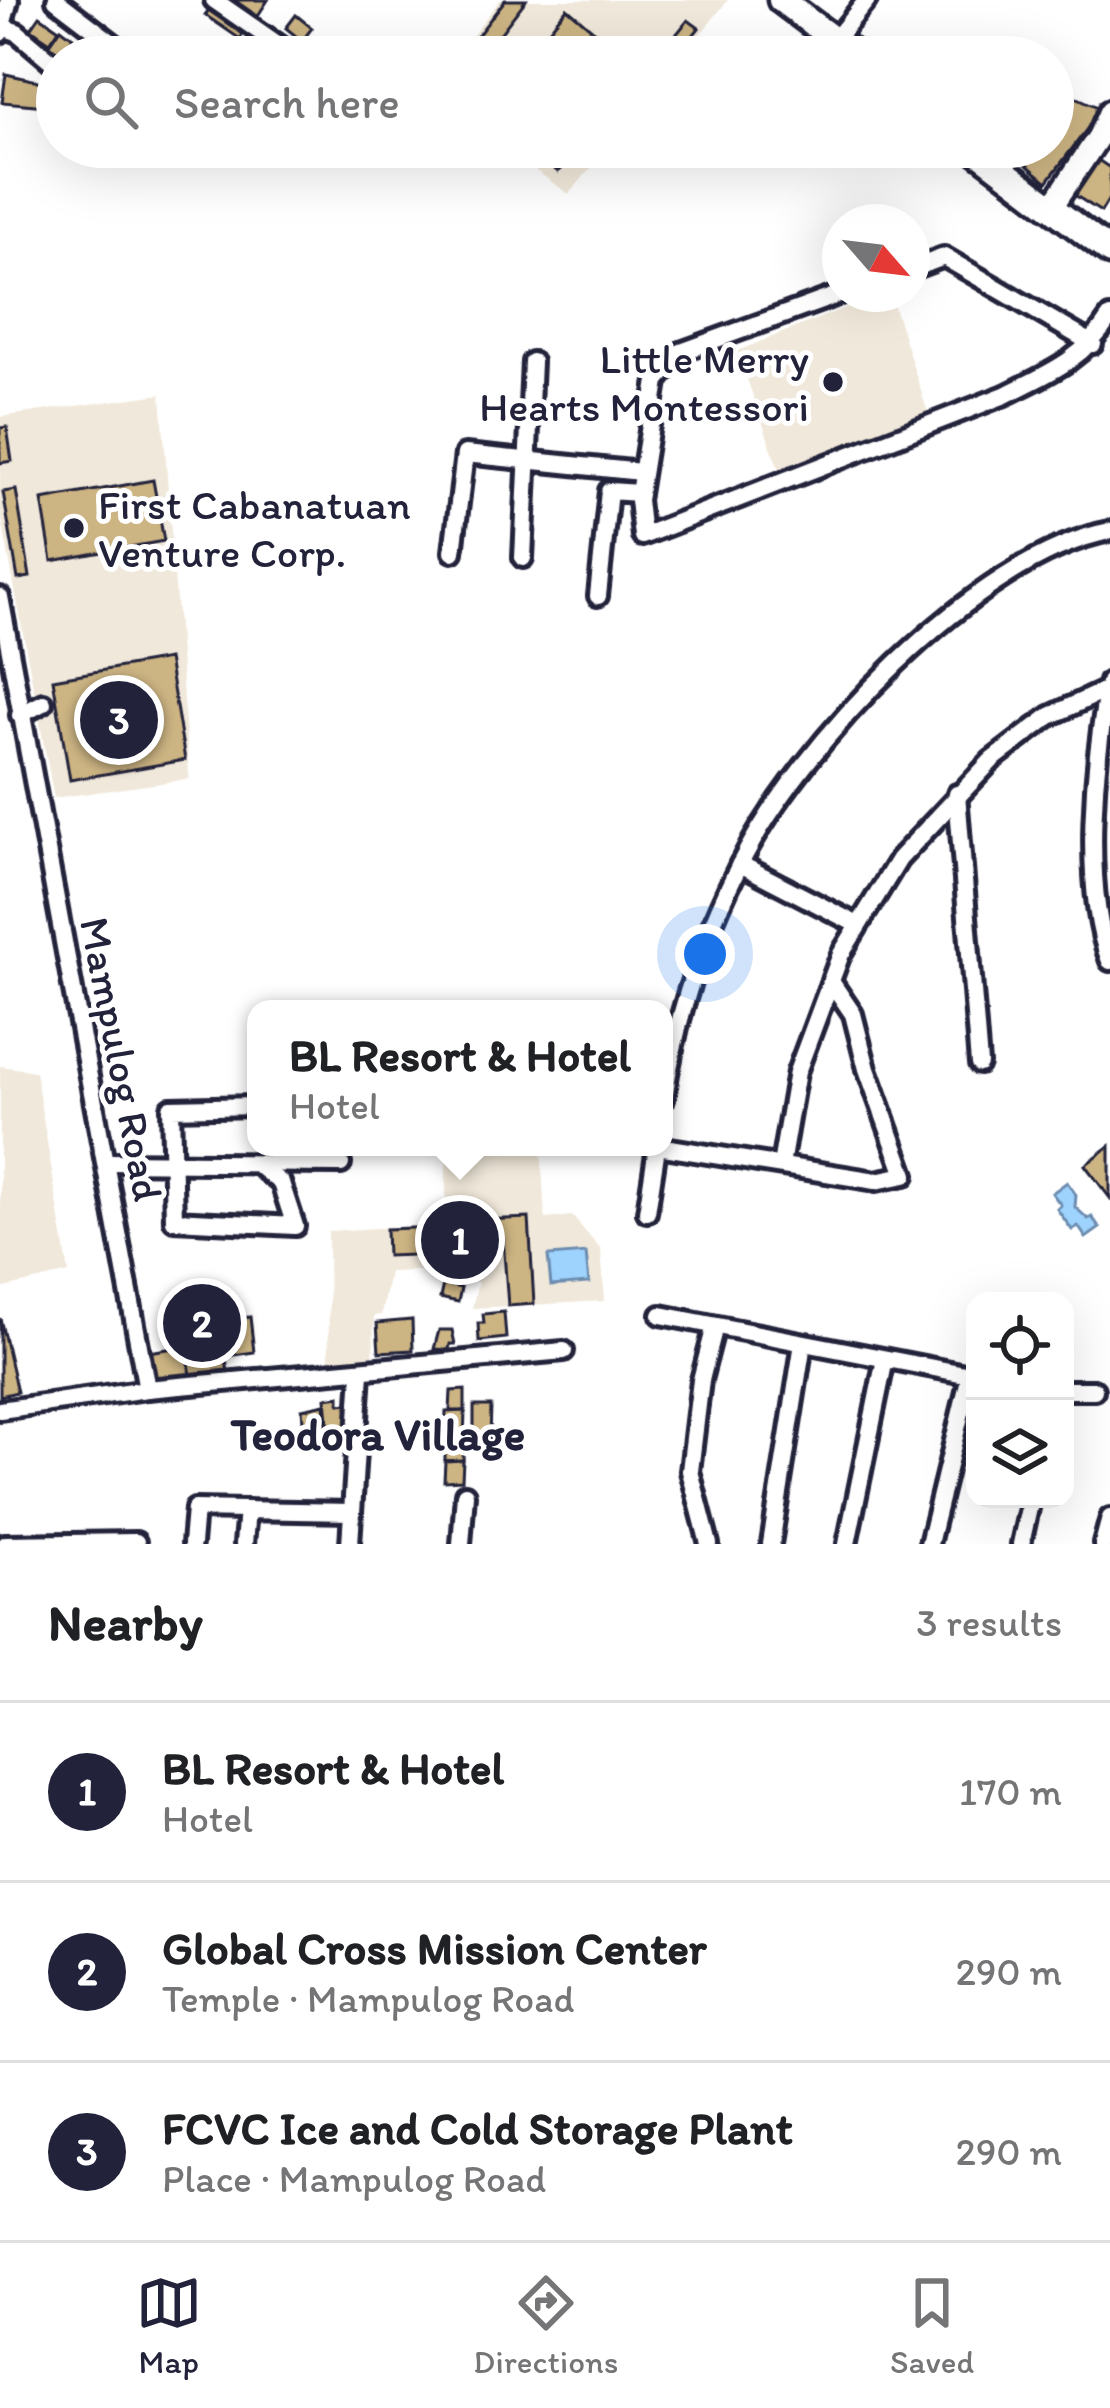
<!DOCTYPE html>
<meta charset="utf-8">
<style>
body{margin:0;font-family:Itim,sans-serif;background:#f6f6f6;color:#202124}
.controls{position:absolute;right:36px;bottom:36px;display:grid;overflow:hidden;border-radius:24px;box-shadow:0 12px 48px #0002}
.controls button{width:108px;height:108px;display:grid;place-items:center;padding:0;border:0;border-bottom:3px solid #e0e0e0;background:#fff;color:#202124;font:60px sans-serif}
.compass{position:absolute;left:822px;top:204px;width:108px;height:108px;border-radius:50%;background:#fff;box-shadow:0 12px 48px #0002;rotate:118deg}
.you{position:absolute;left:705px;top:954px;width:42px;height:42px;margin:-30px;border:9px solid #fff;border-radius:50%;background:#1a73e8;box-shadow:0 0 0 18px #1a73e833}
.badge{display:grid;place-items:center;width:78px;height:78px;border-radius:50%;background:#22223b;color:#fff;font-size:39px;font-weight:700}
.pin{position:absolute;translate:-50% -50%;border:6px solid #fff;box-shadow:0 3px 12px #0006}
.popup{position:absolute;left:247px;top:1000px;width:426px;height:156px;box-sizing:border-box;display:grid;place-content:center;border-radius:24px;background:#fff;filter:drop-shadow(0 3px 9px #0005);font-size:39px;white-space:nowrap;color:#757577}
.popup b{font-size:45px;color:#202124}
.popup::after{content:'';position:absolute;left:50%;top:100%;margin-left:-24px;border:24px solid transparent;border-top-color:#fff}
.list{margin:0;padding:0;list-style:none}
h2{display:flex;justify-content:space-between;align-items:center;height:156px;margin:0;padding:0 48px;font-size:51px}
h2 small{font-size:39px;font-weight:400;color:#757577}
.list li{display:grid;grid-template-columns:78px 1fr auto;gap:36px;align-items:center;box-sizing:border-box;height:180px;padding:0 48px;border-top:3px solid #e0e0e0}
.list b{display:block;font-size:45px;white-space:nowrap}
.list p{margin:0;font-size:39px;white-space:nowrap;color:#757577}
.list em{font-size:39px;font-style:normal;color:#757577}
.icon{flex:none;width:66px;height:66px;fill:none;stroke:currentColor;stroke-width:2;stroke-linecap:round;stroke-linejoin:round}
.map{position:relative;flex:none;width:1110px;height:1544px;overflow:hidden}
.search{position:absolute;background:#fff;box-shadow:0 12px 48px #0002;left:36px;right:36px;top:36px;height:132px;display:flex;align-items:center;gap:30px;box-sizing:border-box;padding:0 42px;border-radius:66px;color:#757577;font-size:45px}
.sheet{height:696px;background:#fff}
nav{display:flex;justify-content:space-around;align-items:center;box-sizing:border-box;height:168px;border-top:3px solid #e0e0e0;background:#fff;font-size:33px;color:#757577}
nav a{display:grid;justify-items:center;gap:6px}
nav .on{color:#22223b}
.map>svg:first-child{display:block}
</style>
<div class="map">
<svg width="1110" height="1544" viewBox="0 0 1110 1544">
<rect width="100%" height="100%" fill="#fff"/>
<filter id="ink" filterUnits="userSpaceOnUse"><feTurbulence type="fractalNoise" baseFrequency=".00833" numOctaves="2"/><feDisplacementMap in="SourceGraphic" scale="24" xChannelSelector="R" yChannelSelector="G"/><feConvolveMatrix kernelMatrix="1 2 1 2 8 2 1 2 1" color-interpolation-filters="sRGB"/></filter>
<g filter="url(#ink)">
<g fill="#f0e8da">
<polygon points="500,0 728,0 682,57 456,57"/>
<polygon points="502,147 609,147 569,194"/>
<polygon points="879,294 890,294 928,413 779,469 737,351"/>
<polygon points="161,394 189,779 54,798 0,510 0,417"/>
<polygon points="0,1066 35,1071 69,1273 0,1289"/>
<polygon points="446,1147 541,1147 545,1219 572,1216 601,1250 605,1301 472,1308 478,1282 441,1270 389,1272 381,1315 374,1316 373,1363 329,1366 328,1231 446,1224"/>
</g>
<g fill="#9ed3fd" stroke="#6c8caf" stroke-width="3">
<polygon points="1067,1182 1076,1195 1075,1207 1088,1219 1092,1217 1100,1228 1086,1238 1078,1226 1072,1230 1057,1209 1061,1205 1052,1193"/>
<polygon points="586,1253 589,1283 551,1286 548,1256"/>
</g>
<g fill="#ccb483" stroke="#22223b" stroke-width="3">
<polygon points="230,0 268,0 257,17"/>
<polygon points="505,0 526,0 493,43 503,51 498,57 461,57"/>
<polygon points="213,4 247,28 240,39 205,15"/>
<polygon points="567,8 620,53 616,57 568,57 543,37"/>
<polygon points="296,15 312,28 302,41 286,28"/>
<polygon points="40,16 59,29 50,42 31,29"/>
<polygon points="688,20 699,28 676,57 658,57"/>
<polygon points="61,28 73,37 61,55 48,47"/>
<polygon points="6,74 55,85 57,107 2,102"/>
<polygon points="1067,93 1102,109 1047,182 1021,160 1030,147 1053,147 1053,113"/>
<polygon points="549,147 573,147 577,150 558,172 540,157"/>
<polygon points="1095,158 1110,168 1110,197 1101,212 1073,194"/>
<polygon points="7,427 12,461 0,463 0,428"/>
<polygon points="153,480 164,541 52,561 42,500"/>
<polygon points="16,490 30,577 18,579 3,492"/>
<polygon points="168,659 185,760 70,780 53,679"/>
<polygon points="1110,1146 1110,1198 1085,1165"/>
<polygon points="529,1218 534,1304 508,1306 503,1239 459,1242 459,1221"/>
<polygon points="441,1227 442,1254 387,1256 386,1229"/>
<polygon points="443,1284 461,1288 458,1302 440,1298"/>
<polygon points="217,1294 228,1373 191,1378 180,1300"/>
<polygon points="504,1312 506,1338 479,1341 478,1323 484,1323 483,1314"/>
<polygon points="250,1317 254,1352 227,1356 223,1320"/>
<polygon points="0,1318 17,1392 0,1396"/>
<polygon points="412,1320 413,1350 379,1352 377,1323"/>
<polygon points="439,1330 452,1330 455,1344 450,1344 449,1350 434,1349"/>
<polygon points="187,1346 191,1378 158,1380 150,1370 148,1352"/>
<polygon points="465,1390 465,1411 450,1411 451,1391"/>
<polygon points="340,1396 340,1404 349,1403 351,1428 329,1431 326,1398"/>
<polygon points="325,1404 327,1432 304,1434 302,1409"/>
<polygon points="474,1406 491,1406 490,1439 474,1439"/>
<polygon points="465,1411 464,1440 445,1441 446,1412"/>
<polygon points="464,1440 463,1460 445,1461 445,1441"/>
<polygon points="463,1460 462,1480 444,1481 445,1461"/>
</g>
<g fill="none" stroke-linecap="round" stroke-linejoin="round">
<defs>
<g id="minor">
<polyline points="56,0 131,57"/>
<polyline points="214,0 296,57"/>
<polyline points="2,27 17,32 57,66"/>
<polyline points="0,33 9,0"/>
<polyline points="835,40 867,0"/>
<polyline points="912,269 944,257 1093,344"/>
<path d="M840,294L681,352L657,381L638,500L642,536L1005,395C1049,373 1083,360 1110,317"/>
<polyline points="453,552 465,454 641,472"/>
<polyline points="523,558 532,362"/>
<polyline points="598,596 609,491 639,493"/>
<polyline points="0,597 147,1389 0,1410"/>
<path d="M1109,682C1094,759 1082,887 1110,961"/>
<polyline points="20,715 43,703"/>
<polyline points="957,794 979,1064"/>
<polyline points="740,864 858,925"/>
<path d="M664,1099C675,1019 703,938 739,866C799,746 975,557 1110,531"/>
<polyline points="256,1106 171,1108 174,1220 295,1226 281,1183 258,1165"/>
<polyline points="664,1147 876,1181 905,1175 867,1069 853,1014 832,983"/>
<polyline points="108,1162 341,1164"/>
<polyline points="781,1165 797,1072 841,954 899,859 992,760 1050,716 1110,688"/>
<polyline points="647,1212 657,1147"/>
<polyline points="661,1315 975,1376"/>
<polyline points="147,1389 564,1351"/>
<polyline points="1065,1390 1094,1390"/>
<polyline points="5,1544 136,1542"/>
<polyline points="192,1544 195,1509 352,1512"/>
<polyline points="244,1544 247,1510"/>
<polyline points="350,1544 361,1372"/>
<polyline points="461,1544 465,1494"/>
<polyline points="709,1544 690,1471 701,1380 715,1326"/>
<polyline points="771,1544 803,1343"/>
<polyline points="847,1544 885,1359"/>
<polyline points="929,1544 970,1375"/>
<polyline points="1021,1544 1031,1499"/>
<polyline points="1103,1544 1110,1518"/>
</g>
<polyline id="major" points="1051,208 1099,136 1110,111"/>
<g id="highway">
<polyline points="781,0 857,57"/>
<polyline points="972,147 1110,252"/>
</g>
</defs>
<use href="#minor" stroke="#22223b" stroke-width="26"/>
<use href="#major" stroke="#22223b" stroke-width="30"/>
<use href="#highway" stroke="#22223b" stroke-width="33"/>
<use href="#minor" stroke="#fff" stroke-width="16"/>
<use href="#major" stroke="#fff" stroke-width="21"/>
<use href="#highway" stroke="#fff" stroke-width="24"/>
</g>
</g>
<g fill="#22223b" stroke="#fff" stroke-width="4.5">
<circle cx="833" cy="382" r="12"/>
<circle cx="74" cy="528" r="12"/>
</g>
<g text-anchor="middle" stroke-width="10" stroke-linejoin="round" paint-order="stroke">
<g font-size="42" fill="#22223b" stroke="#fff" text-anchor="end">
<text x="809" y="373">Little Merry<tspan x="809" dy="48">Hearts Montessori</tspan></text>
<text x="98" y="519" text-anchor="start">First Cabanatuan<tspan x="98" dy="48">Venture Corp.</tspan></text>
</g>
<g font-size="42" fill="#22223b" stroke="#fff">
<text transform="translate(122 1059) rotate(79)" y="15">Mampulog Road</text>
</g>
<g font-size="45" font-weight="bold" fill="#22223b" stroke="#fff">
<text x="378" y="1450">Teodora Village</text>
</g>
</g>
</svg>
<div class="controls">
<button><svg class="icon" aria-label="locate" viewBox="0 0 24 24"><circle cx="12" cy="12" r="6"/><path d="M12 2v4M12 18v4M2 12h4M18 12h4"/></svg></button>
<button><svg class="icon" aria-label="layers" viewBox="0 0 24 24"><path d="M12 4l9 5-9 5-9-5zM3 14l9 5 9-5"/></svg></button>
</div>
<svg class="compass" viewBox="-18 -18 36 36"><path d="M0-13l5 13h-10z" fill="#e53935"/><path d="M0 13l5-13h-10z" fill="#757577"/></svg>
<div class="you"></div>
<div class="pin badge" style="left:460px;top:1240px">1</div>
<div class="popup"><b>BL Resort &amp; Hotel</b>Hotel</div>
<div class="pin badge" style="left:202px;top:1323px">2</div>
<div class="pin badge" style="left:119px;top:720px">3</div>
<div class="search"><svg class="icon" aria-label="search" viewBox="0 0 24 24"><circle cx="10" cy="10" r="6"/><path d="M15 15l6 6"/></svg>Search here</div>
</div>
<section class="sheet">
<h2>Nearby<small>3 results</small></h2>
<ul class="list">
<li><span class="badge">1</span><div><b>BL Resort &amp; Hotel</b><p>Hotel</p></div><em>170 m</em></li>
<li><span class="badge">2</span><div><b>Global Cross Mission Center</b><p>Temple · Mampulog Road</p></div><em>290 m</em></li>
<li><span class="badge">3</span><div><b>FCVC Ice and Cold Storage Plant</b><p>Place · Mampulog Road</p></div><em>290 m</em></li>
</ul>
</section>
<nav>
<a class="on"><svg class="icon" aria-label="map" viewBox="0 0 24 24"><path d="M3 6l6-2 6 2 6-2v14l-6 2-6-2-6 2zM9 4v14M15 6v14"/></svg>Map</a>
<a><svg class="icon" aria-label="directions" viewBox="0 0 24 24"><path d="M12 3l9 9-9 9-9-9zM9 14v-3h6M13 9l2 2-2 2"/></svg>Directions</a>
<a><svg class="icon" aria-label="saved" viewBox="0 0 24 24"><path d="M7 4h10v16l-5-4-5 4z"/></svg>Saved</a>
</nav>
